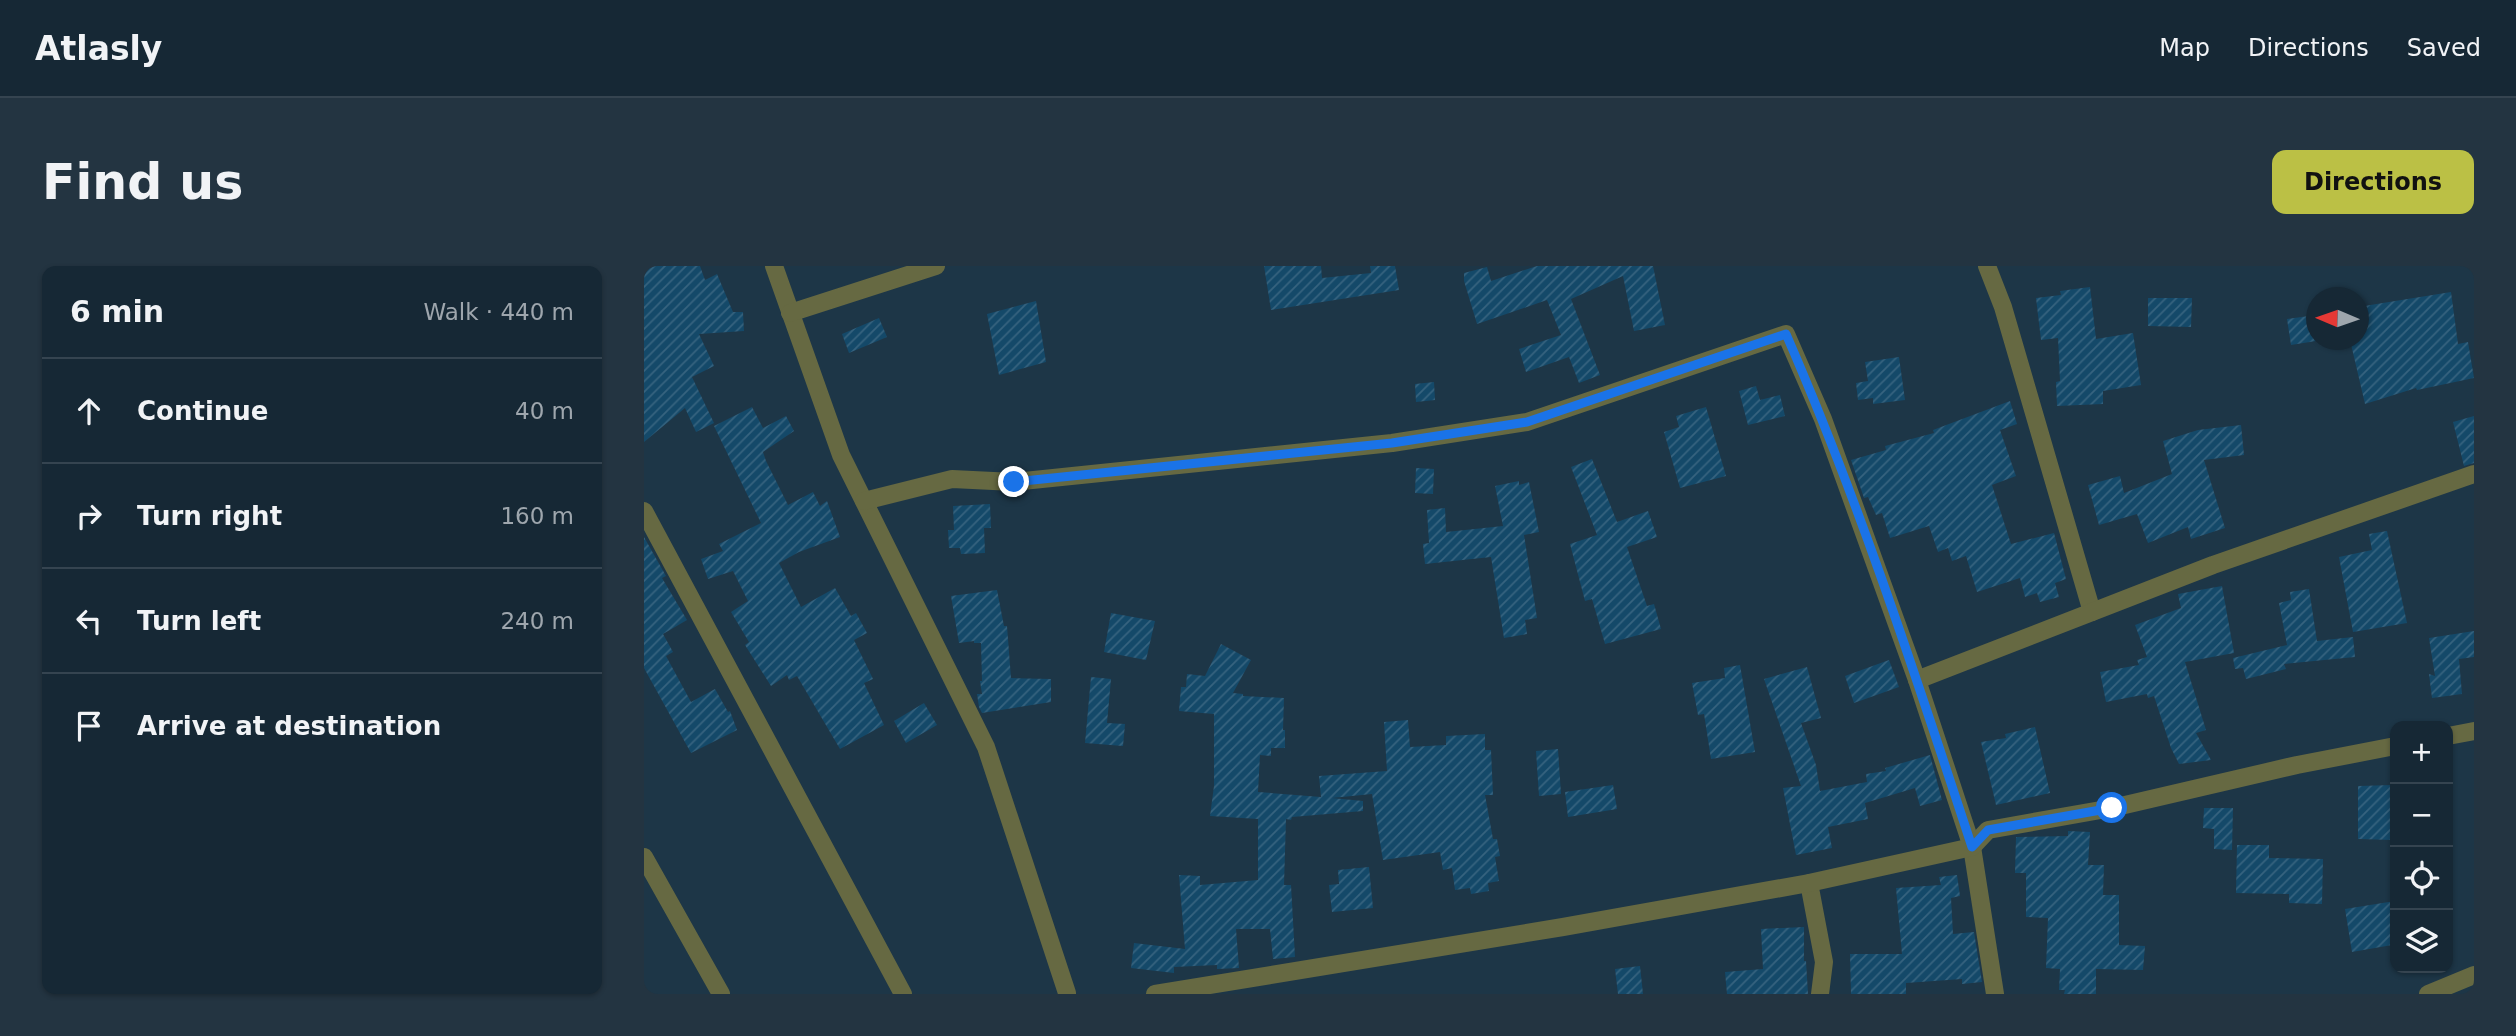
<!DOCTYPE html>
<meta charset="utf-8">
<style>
body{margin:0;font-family:"DejaVu Sans",sans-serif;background:#233441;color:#f1f3f6}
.controls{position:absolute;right:21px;bottom:21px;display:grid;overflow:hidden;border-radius:14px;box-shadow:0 2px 5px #0004}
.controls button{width:63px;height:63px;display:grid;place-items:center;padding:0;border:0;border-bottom:2px solid #354450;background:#162835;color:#f1f3f6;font:35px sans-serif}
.compass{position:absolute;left:1662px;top:21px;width:63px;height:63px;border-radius:50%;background:#162835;box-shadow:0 2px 5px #0004;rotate:272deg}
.stop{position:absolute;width:21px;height:21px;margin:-16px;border:5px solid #1a73e8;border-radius:50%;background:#fff}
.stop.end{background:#1a73e8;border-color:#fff;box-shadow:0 2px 7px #0008}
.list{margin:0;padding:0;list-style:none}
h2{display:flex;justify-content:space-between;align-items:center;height:91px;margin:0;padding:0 28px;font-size:30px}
h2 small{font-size:23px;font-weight:400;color:#9ea6ad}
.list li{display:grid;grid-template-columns:46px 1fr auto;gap:21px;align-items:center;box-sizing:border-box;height:105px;padding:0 28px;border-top:2px solid #354450}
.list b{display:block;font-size:26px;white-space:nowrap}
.list em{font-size:23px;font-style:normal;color:#9ea6ad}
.icon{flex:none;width:38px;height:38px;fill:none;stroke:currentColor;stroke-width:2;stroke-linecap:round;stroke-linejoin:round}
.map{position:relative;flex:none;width:1830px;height:728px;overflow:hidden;border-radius:14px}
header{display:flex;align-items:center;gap:42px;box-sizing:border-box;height:98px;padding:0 35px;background:#162835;border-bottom:2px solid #354450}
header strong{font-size:33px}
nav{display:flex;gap:38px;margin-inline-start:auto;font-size:24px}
.intro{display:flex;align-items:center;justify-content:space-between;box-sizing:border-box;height:168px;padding:0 42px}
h1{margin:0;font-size:49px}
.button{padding:18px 32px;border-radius:14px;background:#bbc045;color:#111;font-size:24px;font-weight:700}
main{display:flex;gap:42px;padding:0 42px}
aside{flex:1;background:#162835;border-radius:14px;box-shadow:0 2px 5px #0004}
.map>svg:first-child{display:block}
</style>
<header>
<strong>Atlasly</strong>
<nav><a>Map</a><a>Directions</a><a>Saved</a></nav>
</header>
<div class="intro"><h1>Find us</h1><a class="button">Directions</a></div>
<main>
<aside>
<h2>6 min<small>Walk · 440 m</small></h2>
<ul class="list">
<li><svg class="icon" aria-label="ahead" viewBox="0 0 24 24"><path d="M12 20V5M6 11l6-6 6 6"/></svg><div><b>Continue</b></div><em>40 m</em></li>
<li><svg class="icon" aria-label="right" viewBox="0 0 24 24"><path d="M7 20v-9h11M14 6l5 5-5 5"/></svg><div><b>Turn right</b></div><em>160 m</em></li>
<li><svg class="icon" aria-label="left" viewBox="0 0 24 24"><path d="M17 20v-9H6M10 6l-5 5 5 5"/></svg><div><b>Turn left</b></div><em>240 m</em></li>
<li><svg class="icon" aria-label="arrive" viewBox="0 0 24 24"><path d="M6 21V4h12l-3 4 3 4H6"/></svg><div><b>Arrive at destination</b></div></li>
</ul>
</aside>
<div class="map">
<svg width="1830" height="728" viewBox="0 0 1830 728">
<defs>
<pattern id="building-hatch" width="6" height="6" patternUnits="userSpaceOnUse" patternTransform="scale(1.75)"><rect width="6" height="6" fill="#144969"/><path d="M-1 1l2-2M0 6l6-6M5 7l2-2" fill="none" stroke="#36637f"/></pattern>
</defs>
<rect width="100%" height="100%" fill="#1d3647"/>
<g fill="url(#building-hatch)">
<polygon points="0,0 56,0 61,14 73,8 89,46 99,46 100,65 55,68 70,100 48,111 70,157 52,166 41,142 0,176"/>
<polygon points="620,0 677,0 678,12 727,7 726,0 751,0 755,24 627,44"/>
<polygon points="893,0 1009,0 1021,59 990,65 979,10 927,33 956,109 935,117 925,91 882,106 875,83 917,69 903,34 833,58 820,15 820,7 843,1 847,15"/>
<polygon points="1446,21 1452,73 1489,67 1497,119 1459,125 1459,138 1413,140 1412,116 1416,115 1414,72 1397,74 1392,32 1417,29 1416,25"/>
<polygon points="1807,26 1814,78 1824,76 1830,112 1773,124 1772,122 1721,138 1706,74 1714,74 1714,41"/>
<polygon points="1504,32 1548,32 1547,61 1504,60"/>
<polygon points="392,35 402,96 355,109 343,48"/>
<polygon points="1672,49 1672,75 1647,79 1643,53"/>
<polygon points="235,52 243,71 205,87 198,68"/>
<polygon points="1255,91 1261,134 1229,138 1229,132 1214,134 1212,117 1224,115 1221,96"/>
<polygon points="790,116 791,134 772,136 771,118"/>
<polygon points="1112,120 1116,134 1136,129 1141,150 1104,159 1095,125"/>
<polygon points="1366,135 1373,158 1356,164 1372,210 1348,219 1367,278 1410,267 1422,313 1411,317 1415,331 1396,336 1393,327 1381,331 1376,312 1333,326 1322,290 1308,295 1304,282 1294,286 1285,260 1246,272 1238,247 1232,249 1224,231 1220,232 1207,194 1242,184 1241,180 1290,167 1289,164"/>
<polygon points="108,141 119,162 142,150 150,165 119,186 122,195 144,239 169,226 176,240 183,235 196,271 155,286 135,297 157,341 191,322 207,350 212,347 223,367 210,374 229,413 220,417 240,459 196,483 153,410 145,414 143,409 127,420 101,379 105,376 87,346 104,335 89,305 64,313 57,293 79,285 75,278 117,257 70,160"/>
<polygon points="1062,141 1082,210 1036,222 1020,166 1035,161 1032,150"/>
<polygon points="1830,150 1830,197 1820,200 1809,156"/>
<polygon points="1597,159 1600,189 1560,194 1581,262 1547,273 1544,261 1504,277 1493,248 1455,259 1444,219 1476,210 1480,227 1528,208 1519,175 1554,164"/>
<polygon points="948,193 973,256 1004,245 1013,271 983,281 1003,340 1010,338 1017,363 961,378 948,333 941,335 926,278 953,269 927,201"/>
<polygon points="772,202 790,203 789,228 771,227"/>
<polygon points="875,215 875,219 885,216 895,266 880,269 893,352 881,354 883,368 860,372 847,291 781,298 779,278 785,277 783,244 801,242 802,266 859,260 851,220"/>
<polygon points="346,238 347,262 340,262 341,287 317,288 316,282 305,282 304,264 310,264 309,240"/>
<polygon points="1743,265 1763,357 1709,366 1695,291 1728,284 1725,268"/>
<polygon points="0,271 22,310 18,312 43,354 19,368 29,386 22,390 47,436 71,423 84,446 86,445 93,464 47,487 0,402"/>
<polygon points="1578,320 1590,387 1541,396 1562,464 1552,467 1567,494 1535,498 1527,482 1510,430 1504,432 1503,428 1462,436 1456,406 1495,399 1493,394 1503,391 1491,359 1537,342 1534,328"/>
<polygon points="1665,323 1673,375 1709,371 1711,391 1640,398 1642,403 1602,413 1599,402 1591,403 1589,392 1643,379 1635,337 1647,334 1646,326"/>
<polygon points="353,324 360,360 363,360 367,412 407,413 407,436 338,447 335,441 333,428 338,428 336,415 338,415 337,377 330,377 330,375 315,377 307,330"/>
<polygon points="467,347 511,355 502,394 460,386"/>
<polygon points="1830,365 1830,391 1815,393 1818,428 1788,432 1785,408 1791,410 1785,372"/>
<polygon points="577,378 607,394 589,427 599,428 599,430 640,432 639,464 641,464 641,482 627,482 627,490 616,489 614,526 677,531 675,510 743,505 740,456 764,454 766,481 802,479 802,470 841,468 841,484 847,484 849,529 841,529 849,573 853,573 856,590 851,591 855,615 844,617 845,625 827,628 826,622 811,624 808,602 799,604 796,586 739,594 728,528 688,532 719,535 719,545 648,551 647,554 642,553 640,619 647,619 651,691 629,693 626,663 592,663 595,702 573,703 573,699 530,701 530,707 487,702 490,677 541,683 535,609 556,610 556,619 614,614 614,553 566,550 570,520 570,448 535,445 537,421 542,421 543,408 561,410"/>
<polygon points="1245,394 1255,421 1210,437 1201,410"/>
<polygon points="1096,399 1111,486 1067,493 1060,448 1054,449 1048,417 1081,412 1080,402"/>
<polygon points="1163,401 1177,452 1157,457 1172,499 1176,525 1223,516 1222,508 1242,505 1241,502 1286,489 1298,534 1276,540 1271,522 1221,537 1224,553 1184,561 1188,582 1152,589 1139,522 1157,520 1120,413"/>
<polygon points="447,411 467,413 463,457 481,458 479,480 441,477"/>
<polygon points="280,437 293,459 262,477 250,455"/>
<polygon points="1391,461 1406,527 1352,539 1337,476 1362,472 1361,468"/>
<polygon points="914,483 917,528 895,530 892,485"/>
<polygon points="969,519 973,543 924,551 921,526"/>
<polygon points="1749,519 1748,574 1714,573 1714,520"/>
<polygon points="1560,542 1589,542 1588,584 1570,583 1570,563 1559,562"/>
<polygon points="1424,565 1446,566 1444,599 1460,599 1459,629 1475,629 1475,679 1501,680 1499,704 1452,703 1452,728 1420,728 1421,724 1415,724 1416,703 1402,702 1404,652 1382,651 1382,607 1371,607 1372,571 1424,570"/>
<polygon points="1593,579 1625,579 1625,592 1679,593 1678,638 1645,637 1645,628 1592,627"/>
<polygon points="725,601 729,642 688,646 685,619 695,618 694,604"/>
<polygon points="1313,609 1316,630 1307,632 1309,668 1330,666 1338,716 1318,718 1318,713 1262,717 1262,728 1207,728 1206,688 1258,688 1252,622 1297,619 1295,611"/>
<polygon points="1751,635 1751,665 1746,666 1748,679 1708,686 1701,643"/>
<polygon points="1160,661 1160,695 1162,695 1164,728 1083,728 1081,706 1119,703 1117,663"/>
<polygon points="996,700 999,728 974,728 971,703"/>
</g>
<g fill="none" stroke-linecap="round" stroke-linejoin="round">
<g stroke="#666942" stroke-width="18">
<polyline points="130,0 197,189 342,481 423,727"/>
<polyline points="1343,0 1359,41 1448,346"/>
<polyline points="146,47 292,0"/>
<polyline points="220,235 308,213 370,216 748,177 883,156 1142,68 1179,153 1273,414 1328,581 1351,728"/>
<polyline points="0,245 259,728"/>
<polyline points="1273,414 1569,299 1830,208"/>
<polyline points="1804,470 1830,465"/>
<polyline points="0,591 77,728"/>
<polyline points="1165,617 1180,696 1176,728"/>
<polyline points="511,728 919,661 1165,617 1328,581 1344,564 1468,542 1653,499 1751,480"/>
<polyline points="1784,728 1830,709"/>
</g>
</g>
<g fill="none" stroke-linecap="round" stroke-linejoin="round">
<path stroke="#1a73e8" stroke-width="9" d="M370,216L748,177L883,156L1142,68C1215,235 1271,408 1328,581L1344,564L1468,542"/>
</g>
</svg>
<div class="controls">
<button>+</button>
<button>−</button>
<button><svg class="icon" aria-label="locate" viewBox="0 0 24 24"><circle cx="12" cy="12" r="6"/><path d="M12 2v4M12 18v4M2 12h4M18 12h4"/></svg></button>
<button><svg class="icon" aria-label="layers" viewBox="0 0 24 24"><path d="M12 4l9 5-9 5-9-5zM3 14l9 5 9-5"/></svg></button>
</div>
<svg class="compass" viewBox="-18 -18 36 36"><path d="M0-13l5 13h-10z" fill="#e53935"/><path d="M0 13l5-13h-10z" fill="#9ea6ad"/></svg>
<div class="stop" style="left:1468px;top:542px"></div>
<div class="stop end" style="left:370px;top:216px"></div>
</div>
</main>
